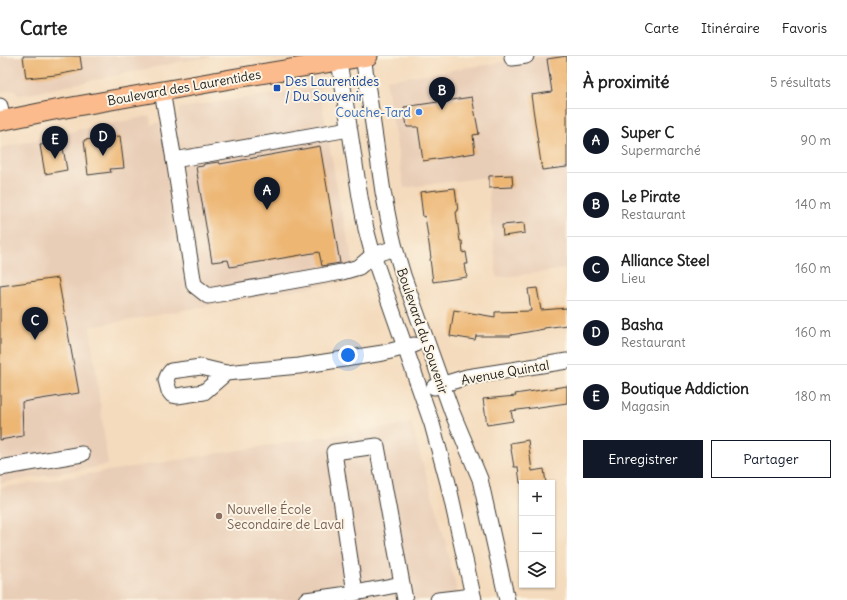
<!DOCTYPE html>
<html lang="fr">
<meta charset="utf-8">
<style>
body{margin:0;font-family:Delius,sans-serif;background:#f6f6f6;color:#222}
.controls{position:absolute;right:12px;bottom:12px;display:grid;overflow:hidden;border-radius:0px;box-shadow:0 1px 3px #0004}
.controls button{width:36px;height:36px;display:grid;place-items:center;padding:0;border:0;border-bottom:1px solid #e0e0e0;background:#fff;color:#222;font:20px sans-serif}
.you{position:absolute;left:348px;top:299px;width:14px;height:14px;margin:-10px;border:3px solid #fff;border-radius:50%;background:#1a73e8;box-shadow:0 0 0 6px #1a73e833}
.badge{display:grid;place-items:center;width:26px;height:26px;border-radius:50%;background:#111827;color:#fff;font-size:13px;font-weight:700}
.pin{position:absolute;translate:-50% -33px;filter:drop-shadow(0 1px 2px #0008)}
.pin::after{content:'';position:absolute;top:21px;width:14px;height:12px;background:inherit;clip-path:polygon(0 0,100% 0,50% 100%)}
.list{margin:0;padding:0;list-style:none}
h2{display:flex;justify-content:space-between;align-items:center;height:52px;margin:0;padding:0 16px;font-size:17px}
h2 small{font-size:13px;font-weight:400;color:#767676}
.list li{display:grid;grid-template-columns:26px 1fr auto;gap:12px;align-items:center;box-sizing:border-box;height:64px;padding:0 16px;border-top:1px solid #e0e0e0}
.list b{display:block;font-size:15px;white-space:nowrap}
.list p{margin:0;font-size:13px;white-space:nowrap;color:#767676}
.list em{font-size:13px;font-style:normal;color:#767676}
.actions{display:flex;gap:8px;padding:12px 16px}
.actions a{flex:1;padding:9px 0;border:1px solid #111827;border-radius:0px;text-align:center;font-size:14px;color:#111827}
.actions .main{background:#111827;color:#fff}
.icon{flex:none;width:22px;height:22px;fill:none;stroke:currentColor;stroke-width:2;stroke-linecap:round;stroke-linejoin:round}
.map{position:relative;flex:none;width:567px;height:544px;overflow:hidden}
header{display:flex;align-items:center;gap:24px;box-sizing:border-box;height:56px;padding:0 20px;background:#fff;border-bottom:1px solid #e0e0e0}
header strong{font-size:19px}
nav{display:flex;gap:22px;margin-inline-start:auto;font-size:14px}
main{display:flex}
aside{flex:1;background:#fff}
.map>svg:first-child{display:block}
</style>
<header>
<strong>Carte</strong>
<nav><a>Carte</a><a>Itinéraire</a><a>Favoris</a></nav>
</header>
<main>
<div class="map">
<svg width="567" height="544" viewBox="0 0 567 544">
<rect width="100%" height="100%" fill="#fcf5e5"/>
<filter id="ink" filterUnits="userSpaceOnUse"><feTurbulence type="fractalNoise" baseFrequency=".025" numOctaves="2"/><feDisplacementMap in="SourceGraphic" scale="8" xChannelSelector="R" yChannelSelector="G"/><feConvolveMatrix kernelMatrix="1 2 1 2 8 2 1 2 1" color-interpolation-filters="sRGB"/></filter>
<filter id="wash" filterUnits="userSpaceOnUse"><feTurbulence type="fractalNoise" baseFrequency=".012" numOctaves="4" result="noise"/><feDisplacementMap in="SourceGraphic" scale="16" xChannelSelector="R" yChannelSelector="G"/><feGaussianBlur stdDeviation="0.9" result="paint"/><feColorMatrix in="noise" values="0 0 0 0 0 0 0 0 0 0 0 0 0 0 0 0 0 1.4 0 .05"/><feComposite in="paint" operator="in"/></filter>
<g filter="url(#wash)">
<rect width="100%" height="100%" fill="#f4dbbd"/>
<g fill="#e9ceb7">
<polygon points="0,0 218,0 184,5 19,40 15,34 0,36"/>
<polygon points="544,0 567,0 567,213 497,222 487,121 404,132 386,24"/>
<polygon points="319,31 340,148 357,223 90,271 108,409 0,427 0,92 78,74 150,60 151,69 178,61 179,52"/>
<polygon points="411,367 446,487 459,544 0,544 0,432"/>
</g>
<g id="blocks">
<g fill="#edb673">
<polygon points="23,0 80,0 82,14 56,19 26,22"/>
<polygon points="567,0 567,111 542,114 531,39 552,36 547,3"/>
<polygon points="472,41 479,78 473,79 475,97 423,105 418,71 407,71 404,51"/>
<polygon points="120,80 124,112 110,113 111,116 88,119 84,84"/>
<polygon points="62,86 67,114 45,118 40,89"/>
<polygon points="320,90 340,207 322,210 319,196 230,211 228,204 212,206 196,111 203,110 204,108 219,106 220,108"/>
<polygon points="512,119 513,131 489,132 489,120"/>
<polygon points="455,132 458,155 456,156 460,185 462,185 463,197 466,196 468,208 465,208 467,221 433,226 430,203 431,202 425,160 423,161 420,136"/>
<polygon points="524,167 525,177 503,180 502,169"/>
<polygon points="58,222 79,337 22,346 23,380 0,384 0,230"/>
<polygon points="537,232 541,254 567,252 567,269 544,272 544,273 511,279 511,280 476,280 475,284 450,280 454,254 495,261 495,256 531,255 528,233"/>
<polygon points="567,330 567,347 511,355 513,365 487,369 483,343 516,340 515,338"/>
<polygon points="528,384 532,415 544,413 546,427 520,427 518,411 514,411 510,387"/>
</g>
</g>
</g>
<g filter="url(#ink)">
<use href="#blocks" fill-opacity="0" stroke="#3c3934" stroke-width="1"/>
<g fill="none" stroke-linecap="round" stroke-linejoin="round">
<defs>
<g id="minor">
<polyline points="363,0 383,136 390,171 395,192 403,219 452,356 480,423 507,544"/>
<polyline points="512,2 526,0"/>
<polyline points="339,5 360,141 366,173 373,199 384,231 432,368 448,427 474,544"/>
<polyline points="162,35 174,104 349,73"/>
<polyline points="0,50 2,64"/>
<polyline points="174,104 194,229 208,240 342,216 359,211 373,199 395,192"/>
<polyline points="226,317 204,336 177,340 172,339 169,335 166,324 168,319 171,315 201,311 226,317 299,310 383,297 414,289"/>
<polyline points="434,331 467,321 567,305"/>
<polyline points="0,412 82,398"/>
<polyline points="355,537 402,528"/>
<polyline points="306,544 355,537 334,396 377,390 405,544"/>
<polyline points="438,544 473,540"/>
</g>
<polyline id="major" points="0,65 49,55 225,24 368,0"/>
</defs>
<use href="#minor" stroke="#3c3934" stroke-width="17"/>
<use href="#major" stroke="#3c3934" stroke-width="21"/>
<use href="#minor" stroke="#fff" stroke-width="15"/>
<use href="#major" stroke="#fbbb8d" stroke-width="19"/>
</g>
</g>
<rect fill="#1a4fb4" stroke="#fcf5e5" stroke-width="1.5" x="273" y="28" width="8" height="8" rx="2"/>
<circle fill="#3f7fe0" stroke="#fcf5e5" stroke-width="1.5" cx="419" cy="56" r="4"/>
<circle fill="#8d6e63" stroke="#fcf5e5" stroke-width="1.5" cx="219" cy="460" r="4"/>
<g text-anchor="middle" stroke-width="4" stroke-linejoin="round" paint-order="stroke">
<g font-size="13" fill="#164399" stroke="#fcf5e5" text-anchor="start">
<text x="285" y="30">Des Laurentides<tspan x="285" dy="15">/ Du Souvenir</tspan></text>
</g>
<g font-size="13" fill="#1c1c1c" stroke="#fcf5e5">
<text transform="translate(184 31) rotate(-10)" y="5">Boulevard des Laurentides</text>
<text transform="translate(423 275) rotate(71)" y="5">Boulevard du Souvenir</text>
<text transform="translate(505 316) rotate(-10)" y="5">Avenue Quintal</text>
</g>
<g font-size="13" fill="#366cbe" stroke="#fcf5e5" text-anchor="end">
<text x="411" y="61">Couche-Tard</text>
</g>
<g font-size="13" fill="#785e54" stroke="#fcf5e5" text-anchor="start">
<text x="227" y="458">Nouvelle École<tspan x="227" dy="15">Secondaire de Laval</tspan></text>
</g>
</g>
</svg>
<div class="controls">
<button>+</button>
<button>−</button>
<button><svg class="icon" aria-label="layers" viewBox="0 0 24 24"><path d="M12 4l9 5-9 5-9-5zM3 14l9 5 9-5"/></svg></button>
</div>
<div class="you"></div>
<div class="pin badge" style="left:267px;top:154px">A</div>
<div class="pin badge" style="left:442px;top:54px">B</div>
<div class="pin badge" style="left:35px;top:284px">C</div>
<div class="pin badge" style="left:103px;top:100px">D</div>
<div class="pin badge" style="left:55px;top:103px">E</div>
</div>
<aside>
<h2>À proximité<small>5 résultats</small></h2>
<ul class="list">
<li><span class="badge">A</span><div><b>Super C</b><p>Supermarché</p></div><em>90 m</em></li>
<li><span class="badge">B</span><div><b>Le Pirate</b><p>Restaurant</p></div><em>140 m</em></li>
<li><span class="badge">C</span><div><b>Alliance Steel</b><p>Lieu</p></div><em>160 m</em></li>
<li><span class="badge">D</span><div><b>Basha</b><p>Restaurant</p></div><em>160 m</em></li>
<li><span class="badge">E</span><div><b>Boutique Addiction</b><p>Magasin</p></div><em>180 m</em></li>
</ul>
<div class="actions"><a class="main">Enregistrer</a><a>Partager</a></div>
</aside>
</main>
